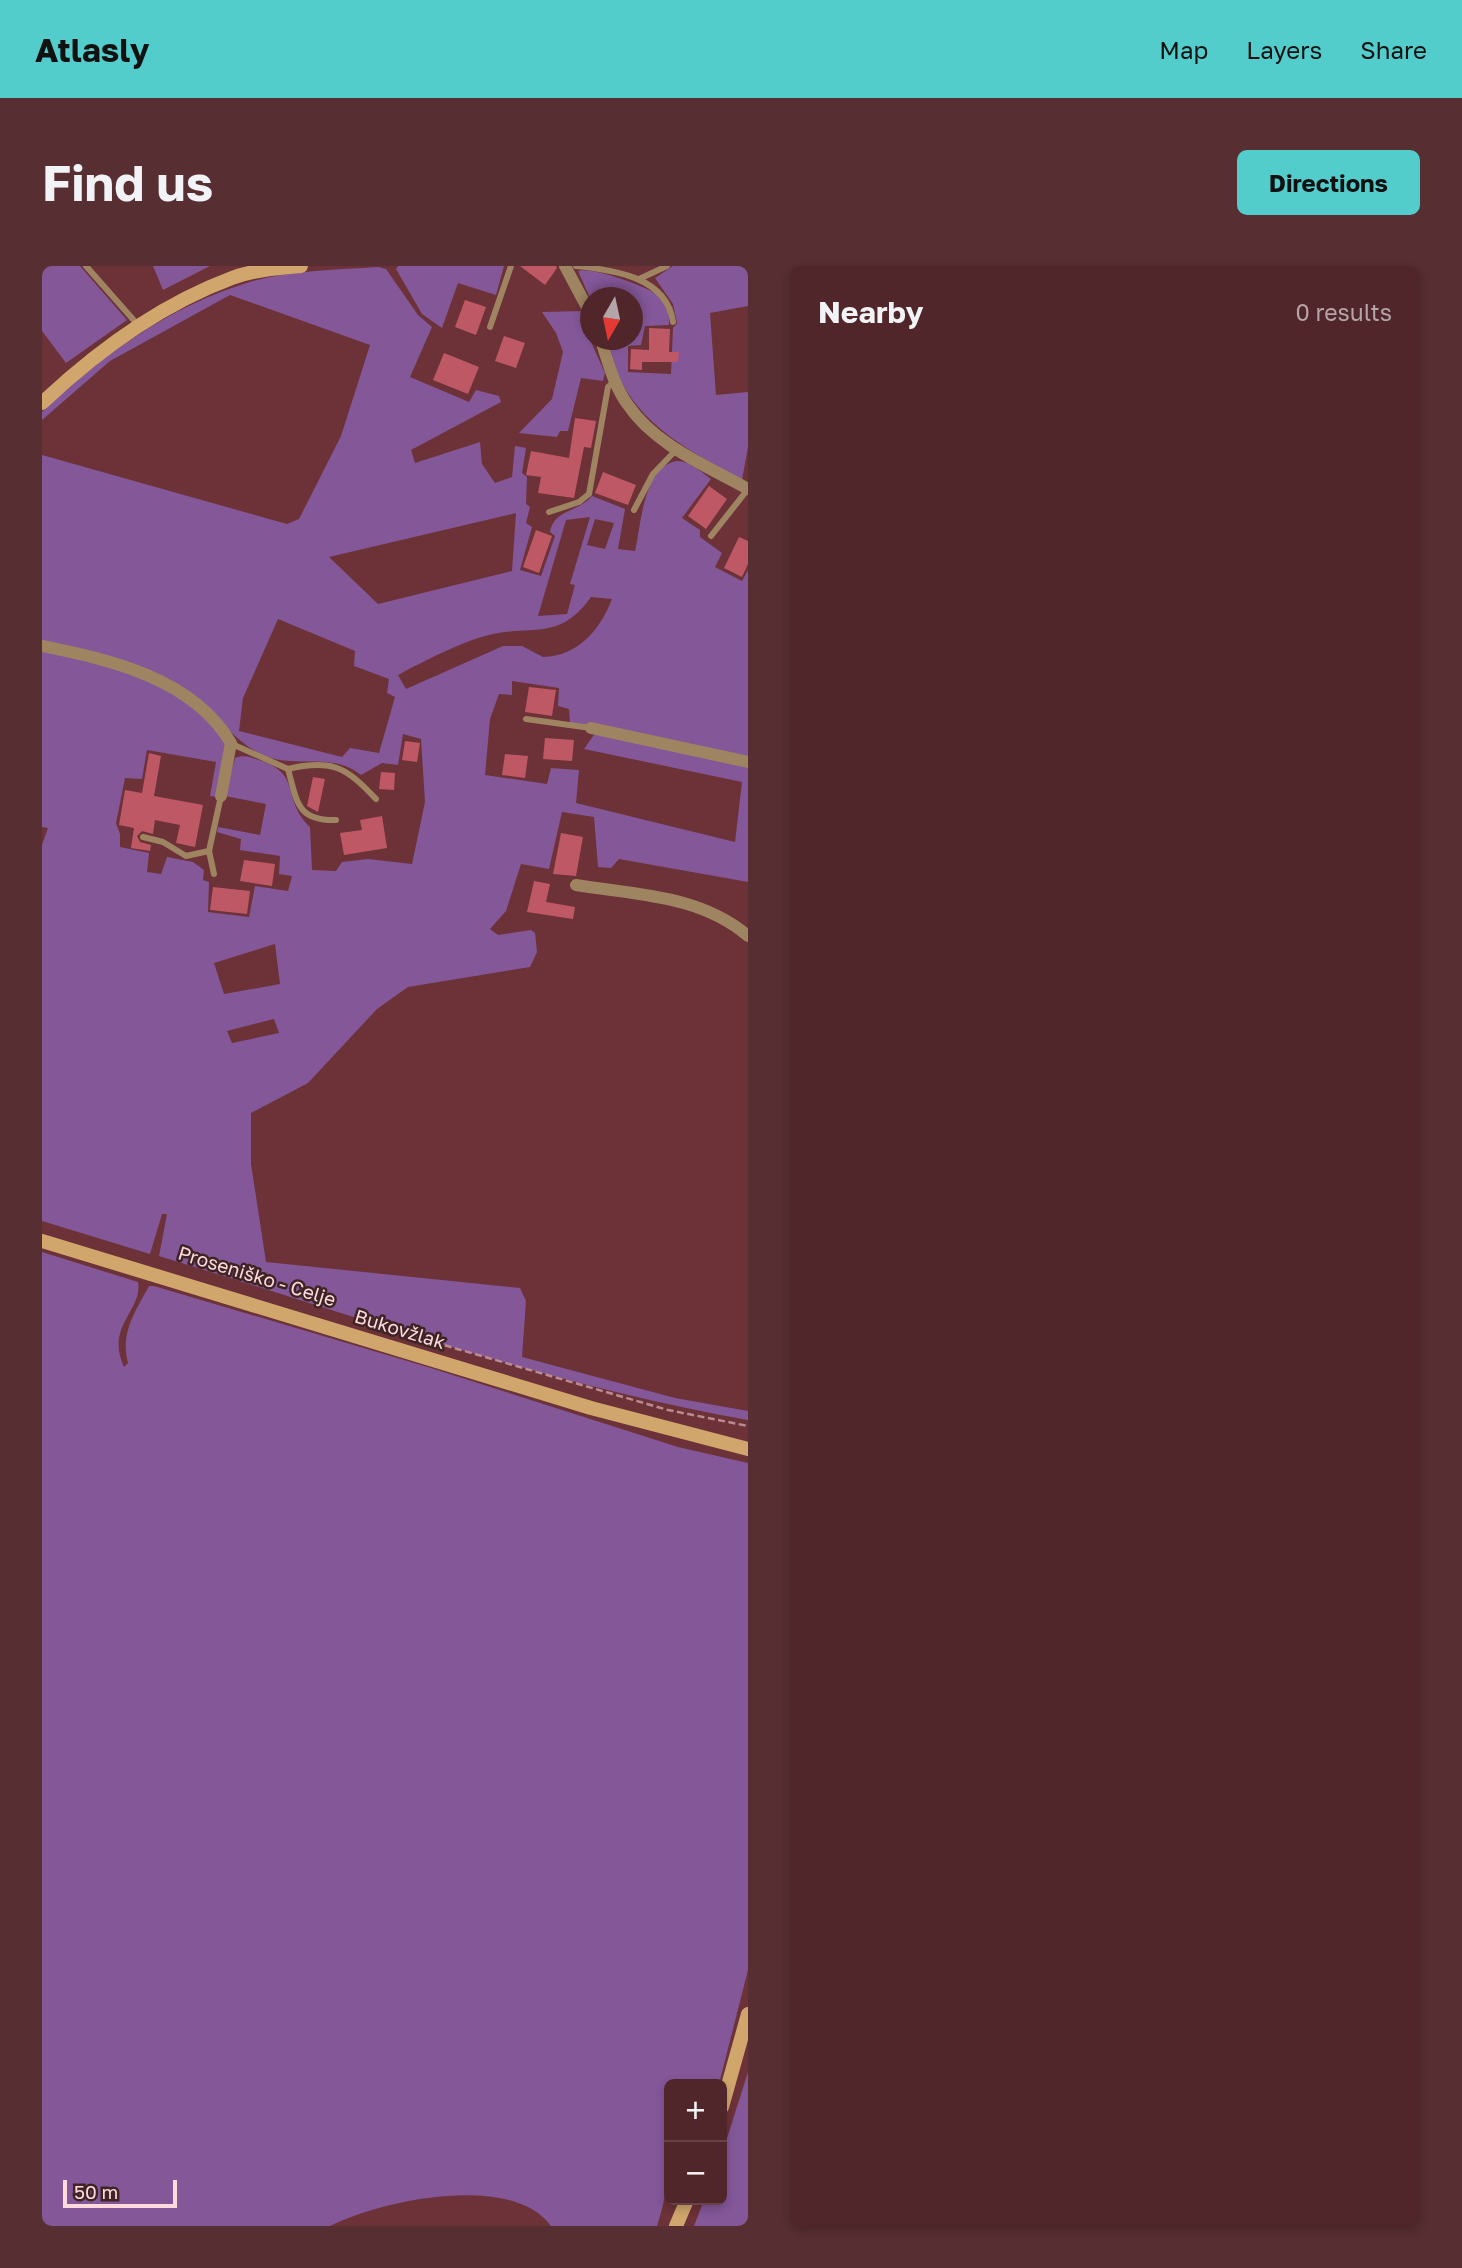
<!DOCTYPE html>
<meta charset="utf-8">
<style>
body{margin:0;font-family:"Golos Text",sans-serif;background:#572e32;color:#f1f3f6}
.controls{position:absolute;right:21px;bottom:21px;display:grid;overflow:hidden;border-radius:10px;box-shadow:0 4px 10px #0003}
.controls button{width:63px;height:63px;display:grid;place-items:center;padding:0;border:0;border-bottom:2px solid #674347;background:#51262a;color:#f1f3f6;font:35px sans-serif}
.compass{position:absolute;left:538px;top:21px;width:63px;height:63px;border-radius:50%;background:#51262a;box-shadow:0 4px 10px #0003;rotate:189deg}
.scale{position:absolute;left:21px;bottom:18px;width:114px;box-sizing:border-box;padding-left:7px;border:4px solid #ffdadc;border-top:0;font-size:19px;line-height:24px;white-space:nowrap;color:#ffdadc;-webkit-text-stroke:5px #3f2426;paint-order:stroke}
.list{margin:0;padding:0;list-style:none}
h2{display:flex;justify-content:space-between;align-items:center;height:91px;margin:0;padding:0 28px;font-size:30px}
h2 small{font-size:23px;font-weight:400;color:#b4a5a8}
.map{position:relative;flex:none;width:706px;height:1960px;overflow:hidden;border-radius:10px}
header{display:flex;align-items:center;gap:42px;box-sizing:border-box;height:98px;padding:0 35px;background:#52cdcc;color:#111}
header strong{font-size:33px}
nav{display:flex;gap:38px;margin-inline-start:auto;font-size:24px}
.intro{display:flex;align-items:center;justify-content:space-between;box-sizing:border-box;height:168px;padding:0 42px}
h1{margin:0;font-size:49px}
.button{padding:18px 32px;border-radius:10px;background:#52cdcc;color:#111;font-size:24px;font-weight:700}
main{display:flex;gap:42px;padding:0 42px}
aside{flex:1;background:#51262a;border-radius:10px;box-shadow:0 4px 10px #0003}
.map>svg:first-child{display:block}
</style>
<header>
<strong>Atlasly</strong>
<nav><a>Map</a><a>Layers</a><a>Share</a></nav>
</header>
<div class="intro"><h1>Find us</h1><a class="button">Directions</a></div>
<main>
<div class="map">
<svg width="706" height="1960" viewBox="0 0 706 1960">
<rect width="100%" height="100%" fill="#6c3238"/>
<g fill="#835798" fill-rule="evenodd">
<polygon points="0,0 38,0 85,54 24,97 0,65"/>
<polygon points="111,0 168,0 121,24"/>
<polygon points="356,0 462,0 454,29 416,17 400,62 380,48 354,3"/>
<path d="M631,0H706V40L668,47L674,129L706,126V181L700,214C654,188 604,164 579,115C573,102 570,87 565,74H590V32H548L536,5C549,0 610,22 620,32C628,40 627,49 627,59L603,60L599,79L586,80V106L629,108L631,62L635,57L631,38L613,12Z"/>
<path d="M336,1L344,3L376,49L390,61L368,111L427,136L434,124L457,130L459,136L369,184L373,197L438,176L440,198L453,217L470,211L473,180L484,182L480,207L485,211L484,238L488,241L484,257L490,261L478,304L499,310L513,270L508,266C512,243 537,246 550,230L583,243L576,283L593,285C599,260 601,200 635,195C646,194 661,207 669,213L640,252L658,264V271L680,287L673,301L700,315L706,304V492L570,462L528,457L527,443L516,440L517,422L470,415V429L457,428L448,453L443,509L505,518L509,502L537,504L534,537L693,576L700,516L542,483L554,466L706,499V616L577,593L569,602L556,601L552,551L520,546L507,603L479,598L464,645L448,663L456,669L489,664L493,667L495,686L488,701L366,721L335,743L266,817L209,847V898L224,996L478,1022L484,1035L480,1091L633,1132L706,1145V1154C506,1119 311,1049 117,990L125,948H120L108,988L0,955V579L6,562L0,561V383C24,388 50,392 74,400C104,409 177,445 185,479C188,493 178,517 175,531L168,530L174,496L105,484L100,513L83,512L74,557L78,568V581L107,587L105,606L119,608L125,591L151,596L162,604L161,614L167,616L166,646L207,651L213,620L246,625L250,610L237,608L238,590L198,584L199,573L175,566L176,561L218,569L224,538L183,530L193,492C200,489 206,490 214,493C262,507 238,532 268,561L270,604L294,605L300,596L326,593L370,598L383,536L379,473L361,468L356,499L340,497L319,509C290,486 258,502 226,491C194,479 177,450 151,430C108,397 52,387 0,376V189L245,258L257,253L299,170L328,79L188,29L68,95L0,154V146C59,90 129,39 208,16C249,4 294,4 336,1ZM474,247L470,305L336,338L287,291ZM548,251L528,318L533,319L525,348L496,350L524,254ZM553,253L572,257L563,283L545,279ZM549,331L570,333C558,364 536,390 501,391L480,380H461L364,423L356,409C378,397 423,374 447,369C491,358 517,376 549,331ZM236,353L313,385L312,400L347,413L345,427L353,431L337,487L308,482L300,491L197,465L201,432ZM233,678L238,718L182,728L172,697ZM232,753L237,767L190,777L185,765Z"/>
<polygon points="541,45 548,74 563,107 561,115 539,112 526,165 518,165 515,171 477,167 510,133 521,86 514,67 500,46"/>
<path d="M0,986L96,1016C101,1044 63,1060 82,1101L86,1097C78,1067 93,1046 107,1020H112L389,1102L636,1181L706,1197V1704L677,1818H627C627,1866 631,1914 615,1960H509C470,1906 339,1934 288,1960H0Z"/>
<polygon points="706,1806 706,1960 652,1960 662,1934 680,1934 680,1888"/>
</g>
<g fill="#bf5865">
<polygon points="478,0 514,0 515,2 503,19"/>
<polygon points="423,34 444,41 434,69 413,61"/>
<polygon points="607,62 628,63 627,86 637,86 636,96 600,96 600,104 588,103 589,83 607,84"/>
<polygon points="462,70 483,77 474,102 453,95"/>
<polygon points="402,87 437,101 426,128 391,114"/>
<polygon points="533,152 554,155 549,182 542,181 532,232 496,227 499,211 484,209 489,185 527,192"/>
<polygon points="561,206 594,219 586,239 553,227"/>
<polygon points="667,220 685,233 664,263 646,250"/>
<polygon points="494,264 510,270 497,307 481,301"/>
<polygon points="697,271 706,275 706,298 700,311 682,302"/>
<polygon points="487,421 514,424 510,450 483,446"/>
<polygon points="503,472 532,474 530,495 501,493"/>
<polygon points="363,475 378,477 375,496 360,494"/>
<polygon points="107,487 119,490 112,530 161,539 153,581 134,577 138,559 113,554 111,568 100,565 95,570 98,576 109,579 108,585 89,582 92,562 77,559 83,524 100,527"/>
<polygon points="463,488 486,490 483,512 460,509"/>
<polygon points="339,506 353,507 352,524 337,523"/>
<polygon points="271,511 283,513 276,546 265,540"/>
<polygon points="340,550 345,582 302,589 298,567 320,564 318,554"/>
<polygon points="519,567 541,571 534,610 511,608"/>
<polygon points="202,594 233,598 230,620 198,615"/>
<polygon points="492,615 508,618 504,636 533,641 531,653 485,646"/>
<polygon points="171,621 208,625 205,648 168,644"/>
</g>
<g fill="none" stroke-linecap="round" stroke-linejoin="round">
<polyline stroke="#ba8b8f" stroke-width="2.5" stroke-dasharray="7 3.5" stroke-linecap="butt" points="312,1053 626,1144 706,1160"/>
<g stroke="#9f8461" stroke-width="6">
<polyline points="44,0 96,59"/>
<path d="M534,0C572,4 625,11 631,56"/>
<polyline points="597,13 625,0"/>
<polyline points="448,61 469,0"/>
<polyline points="592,244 611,208 634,184"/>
<polyline points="507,246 537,236 547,228 566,121 572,115"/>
<polyline points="669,270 706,223"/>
<polyline points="484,453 549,462"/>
<path d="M190,478L246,503C255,536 255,555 294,554"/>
<path d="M246,503C290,492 305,502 334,533"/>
<polyline points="101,571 121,576 144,590 167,585"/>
<polyline points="172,608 167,585 179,530"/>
</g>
<g stroke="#9f8461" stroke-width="12">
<polyline points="523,0 548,47"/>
<path d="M559,74C566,96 572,120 586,139C613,179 665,200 706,223"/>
<path d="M0,380C69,394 150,412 189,477L179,530"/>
<polyline points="549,462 706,496"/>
<path d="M534,619C595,629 658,629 706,670"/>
</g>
<g stroke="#d0a66c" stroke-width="14">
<path d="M0,137C54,86 120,38 190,12C211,4 237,2 259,0"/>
<polyline points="0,975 549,1142 706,1183"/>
<polyline points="680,1841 706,1748"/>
<polyline points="634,1960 645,1934"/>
</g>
</g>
<g text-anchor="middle" stroke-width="5" stroke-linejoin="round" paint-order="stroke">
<g font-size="19" fill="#ffdadc" stroke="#3f2426">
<text transform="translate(215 1010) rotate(17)" y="7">Proseniško - Celje</text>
<text transform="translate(358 1063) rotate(17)" y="7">Bukovžlak</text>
</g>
</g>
</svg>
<div class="controls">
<button>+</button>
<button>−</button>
</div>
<svg class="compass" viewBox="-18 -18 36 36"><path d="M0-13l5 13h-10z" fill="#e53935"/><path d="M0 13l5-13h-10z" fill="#b4a5a8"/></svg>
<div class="scale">50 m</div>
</div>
<aside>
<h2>Nearby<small>0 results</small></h2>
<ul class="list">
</ul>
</aside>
</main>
